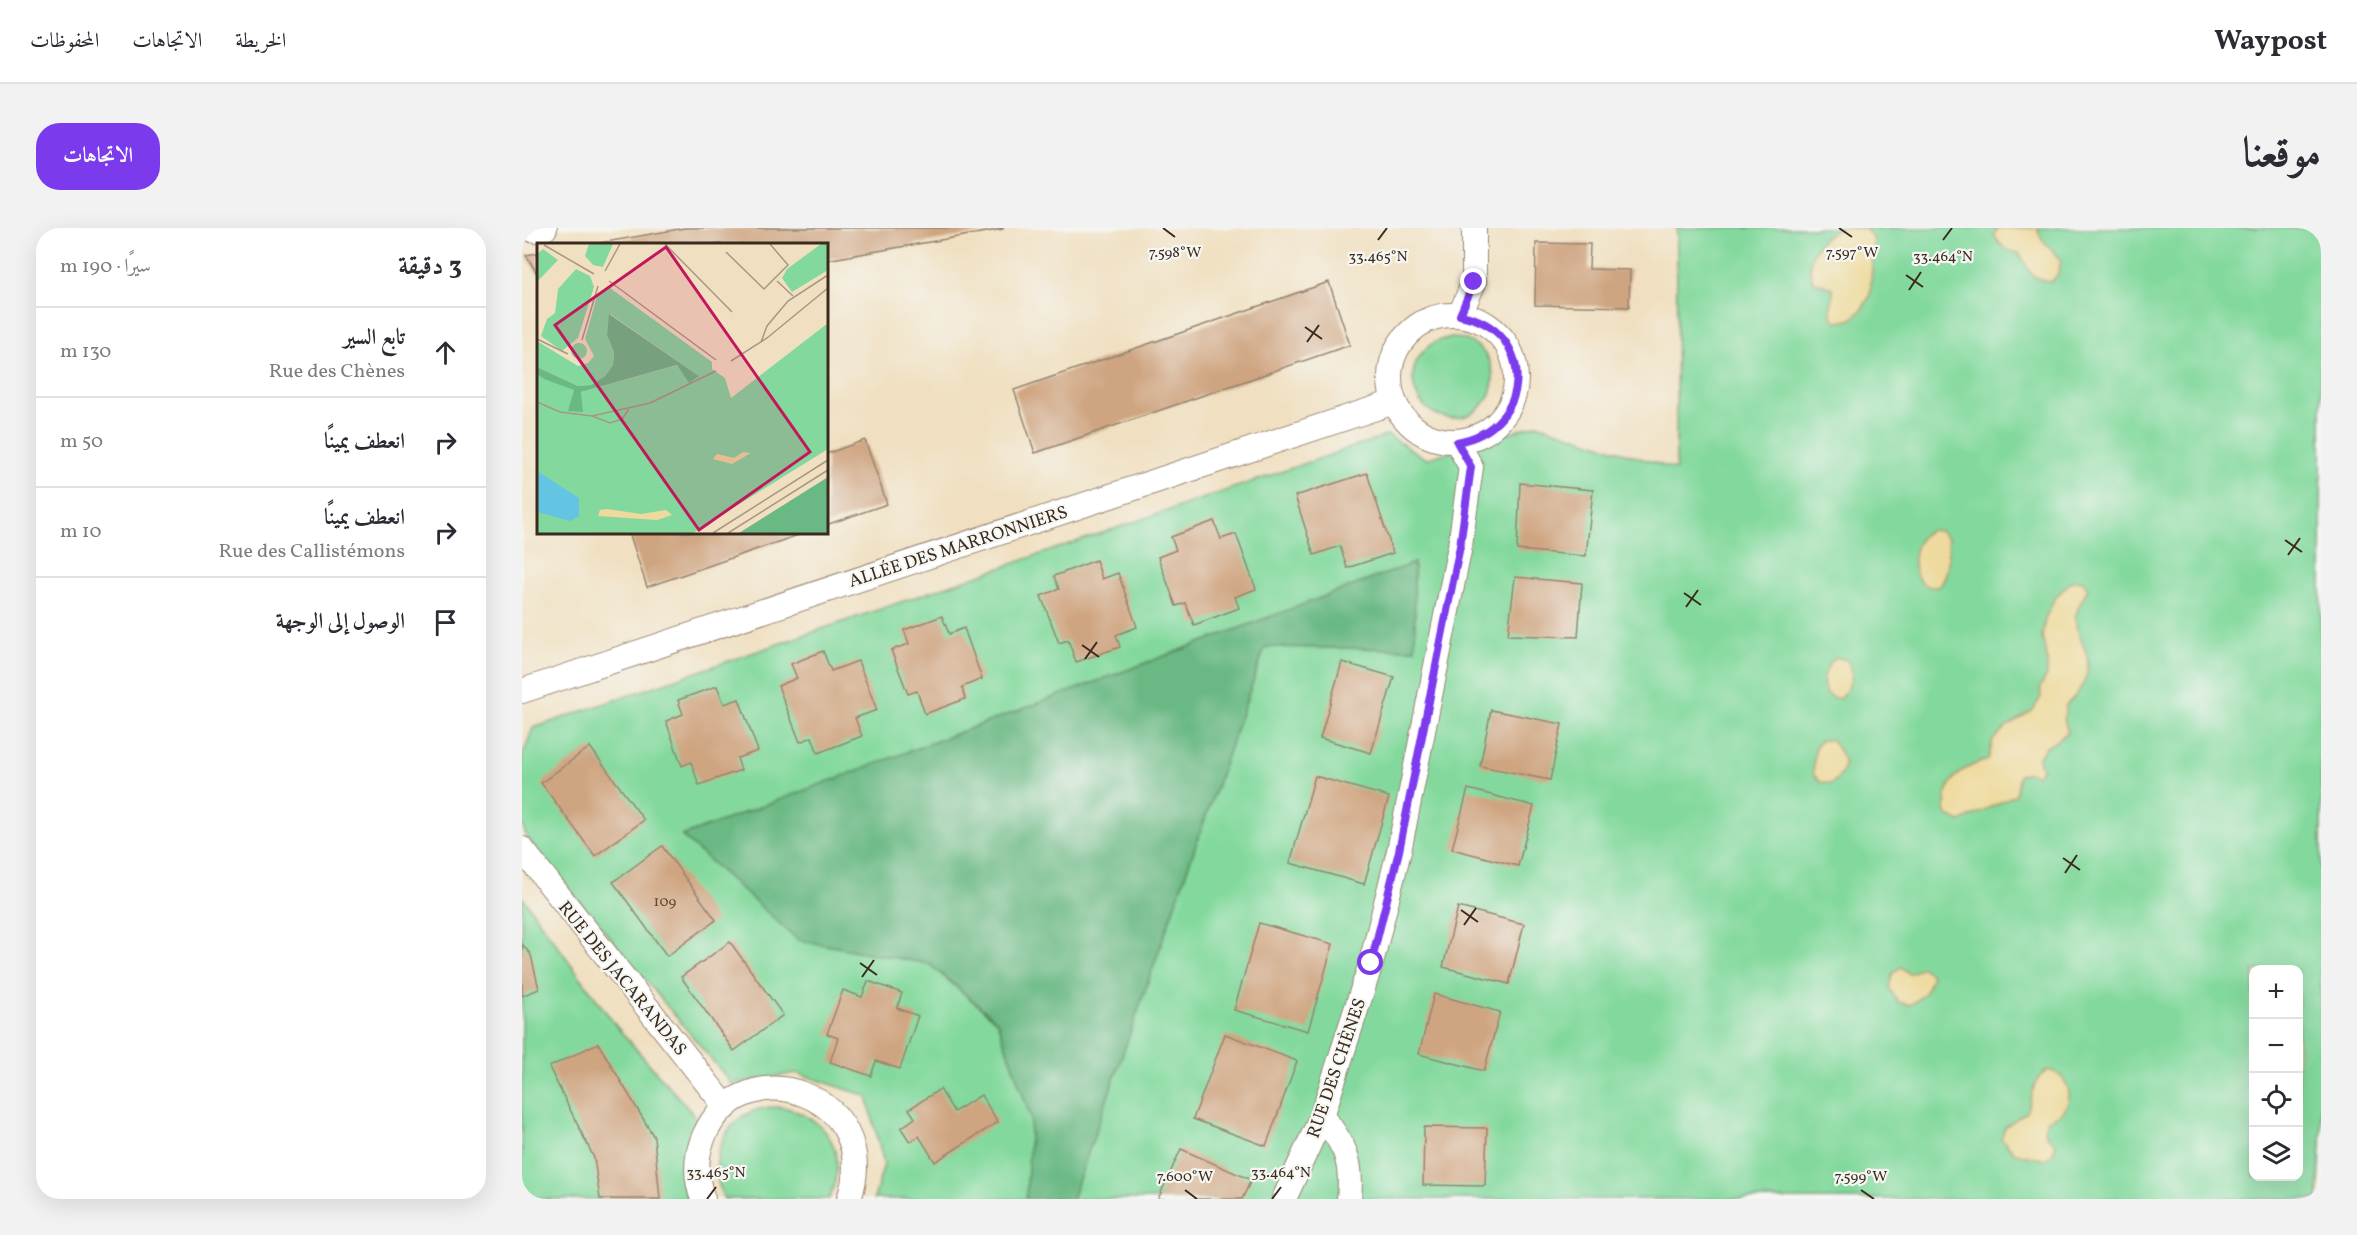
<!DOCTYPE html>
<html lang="ar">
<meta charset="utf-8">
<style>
body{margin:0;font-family:Vollkorn,Amiri,serif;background:#f2f2f3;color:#2b2b33;direction:rtl}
.controls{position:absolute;right:18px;bottom:18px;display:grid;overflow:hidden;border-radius:12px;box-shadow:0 6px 24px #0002}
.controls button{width:54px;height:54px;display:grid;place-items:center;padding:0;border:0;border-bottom:2px solid #e1e1e2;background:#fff;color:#2b2b33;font:30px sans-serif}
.stop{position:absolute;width:18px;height:18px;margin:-14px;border:4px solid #7c3aed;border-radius:50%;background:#fff}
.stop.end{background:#7c3aed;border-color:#fff;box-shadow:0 2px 6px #0008}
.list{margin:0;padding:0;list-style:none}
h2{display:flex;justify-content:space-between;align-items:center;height:78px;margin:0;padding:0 24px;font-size:26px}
h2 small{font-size:20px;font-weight:400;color:#7c7c81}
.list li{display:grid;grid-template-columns:39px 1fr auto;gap:18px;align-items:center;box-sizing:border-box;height:90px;padding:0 24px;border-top:2px solid #e1e1e2}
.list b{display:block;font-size:22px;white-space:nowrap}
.list p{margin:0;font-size:20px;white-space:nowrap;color:#7c7c81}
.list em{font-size:20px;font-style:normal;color:#7c7c81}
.icon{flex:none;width:33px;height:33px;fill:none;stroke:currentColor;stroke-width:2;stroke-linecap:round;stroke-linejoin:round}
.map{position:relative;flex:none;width:1799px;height:971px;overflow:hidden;direction:ltr;border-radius:24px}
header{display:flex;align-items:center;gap:36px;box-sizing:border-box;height:84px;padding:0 30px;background:#fff;border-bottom:2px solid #e1e1e2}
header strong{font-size:28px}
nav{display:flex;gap:33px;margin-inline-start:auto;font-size:21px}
.intro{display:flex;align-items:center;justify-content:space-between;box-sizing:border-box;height:144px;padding:0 36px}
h1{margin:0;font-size:42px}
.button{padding:15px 27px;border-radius:24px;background:#7c3aed;color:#fff;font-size:21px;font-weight:700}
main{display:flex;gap:36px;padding:0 36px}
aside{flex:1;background:#fff;border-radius:24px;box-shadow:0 6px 24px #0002}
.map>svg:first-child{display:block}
</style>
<header>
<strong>Waypost</strong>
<nav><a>الخريطة</a><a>الاتجاهات</a><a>المحفوظات</a></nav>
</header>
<div class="intro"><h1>موقعنا</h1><a class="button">الاتجاهات</a></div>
<main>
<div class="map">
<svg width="1799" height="971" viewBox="0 0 1799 971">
<rect width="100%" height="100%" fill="#f6f6f2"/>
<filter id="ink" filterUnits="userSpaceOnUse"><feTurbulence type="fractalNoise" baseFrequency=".0167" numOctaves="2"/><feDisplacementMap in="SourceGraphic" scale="12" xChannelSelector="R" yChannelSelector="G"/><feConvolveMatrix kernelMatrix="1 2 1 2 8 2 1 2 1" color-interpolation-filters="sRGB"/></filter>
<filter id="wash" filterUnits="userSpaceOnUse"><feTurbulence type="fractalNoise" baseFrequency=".008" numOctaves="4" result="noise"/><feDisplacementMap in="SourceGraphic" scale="24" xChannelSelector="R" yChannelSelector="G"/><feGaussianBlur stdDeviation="1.35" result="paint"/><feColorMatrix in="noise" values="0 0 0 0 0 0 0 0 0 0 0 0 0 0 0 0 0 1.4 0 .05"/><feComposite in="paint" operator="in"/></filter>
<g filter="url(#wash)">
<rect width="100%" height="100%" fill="#f0e0c1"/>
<g fill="#83d99d" stroke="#5f825e" stroke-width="1.5" fill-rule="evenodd">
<path d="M1155,0H1799V915L1796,971H550L743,419L893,421L892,335L160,608L276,711L407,736L475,794L509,890L504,971H352L362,936L345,868L275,845L210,856L5,610L0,596V529L11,500L866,207L904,231L1015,196L1154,242ZM1732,742H1776V948H1732Z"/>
<circle cx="931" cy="150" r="40"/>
<polygon points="0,669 94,798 176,892 160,943 165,971 0,971"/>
<path d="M261,879C308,892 327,925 307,971H202C185,936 199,888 242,880C248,879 255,879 261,879Z"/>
</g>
<polygon fill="#6ab984" stroke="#527251" stroke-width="1.5" points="892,335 893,421 743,419 550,971 504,971 509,890 475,793 407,736 276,712 160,608"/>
<g fill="#eeda9e" stroke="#94825e" stroke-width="1.5">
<path d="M1320,0H1343L1352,12L1348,68L1339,83L1328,92L1315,94C1303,83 1312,74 1311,60L1292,54C1280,30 1298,8 1320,0Z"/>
<path d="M1476,0H1515C1518,14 1531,20 1539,32L1536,46L1529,54C1504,50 1509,41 1497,25C1484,23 1479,19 1472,7Z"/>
<path d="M1409,302L1418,303L1426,310C1428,326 1427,345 1418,358C1388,366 1386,322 1401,307C1403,305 1406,304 1409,302Z"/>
<path d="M1560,352L1566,360C1562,369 1556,378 1554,387C1552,398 1558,408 1562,419C1572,443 1561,462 1544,477L1542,490L1546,505L1523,520L1517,529L1518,537L1521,540L1515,547L1507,544L1497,547L1493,567L1438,594L1424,587C1419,555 1436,540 1466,532L1471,512L1484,499L1511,482L1519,469L1518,459L1525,448V432L1520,408L1523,391L1533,370L1549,353Z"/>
<path d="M1314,429L1325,432C1335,448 1328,458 1318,471C1293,467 1300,442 1314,429Z"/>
<path d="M1309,511C1323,528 1329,542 1309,556L1298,554L1291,546L1293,520L1298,513Z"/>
<path d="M1379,739L1387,746L1400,739L1410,747C1406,762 1401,769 1388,777L1376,774L1367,760L1370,746Z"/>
<path d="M1526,842C1543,846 1553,864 1543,881C1540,887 1532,889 1526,892L1522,901L1525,908L1534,916L1531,925L1523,932L1493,925L1479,910L1483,899L1504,884C1511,867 1509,852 1526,842Z"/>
</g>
<g id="blocks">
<g fill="#cfa581">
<polygon points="163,0 481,0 481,1 304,32 304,16 73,16"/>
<polygon points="1014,15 1068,16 1067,41 1108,42 1107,79 1013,77"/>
<polygon points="16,25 16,47 4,27"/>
<polygon points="807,54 828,117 513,225 492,162"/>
<polygon points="343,212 365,276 304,297 304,226"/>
<polygon points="845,245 871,325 825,340 818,318 792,327 773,268"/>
<polygon points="998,255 1071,262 1064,328 995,322"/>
<polygon points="692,293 699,311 714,306 734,361 713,369 717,380 672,397 663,375 654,378 636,329 654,322 649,309"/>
<polygon points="107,304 282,304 282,305 125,359"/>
<polygon points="574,332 580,351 596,345 615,399 594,407 598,419 554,434 546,412 537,415 519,368 537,361 532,348"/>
<polygon points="993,349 1060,355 1056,409 986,407"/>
<polygon points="420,388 427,406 442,400 460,451 440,459 443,471 403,486 395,463 386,466 369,422 387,416 382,402"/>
<polygon points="301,423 309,443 336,433 355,482 333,490 340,508 296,525 290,509 278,514 256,458 275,450 269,436"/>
<polygon points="820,434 872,449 849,525 798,510"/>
<polygon points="195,458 202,476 217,471 236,523 215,530 219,542 177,557 169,534 160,538 144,493 161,486 156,472"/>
<polygon points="969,482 1040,496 1028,552 958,538"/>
<polygon points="68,519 122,592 73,628 19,555"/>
<polygon points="793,548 867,569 842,656 768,635"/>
<polygon points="946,561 1012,578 996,638 930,621"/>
<polygon points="140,618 194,692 145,728 91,654"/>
<polygon points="936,679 1002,696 987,756 921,739"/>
<polygon points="737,695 811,716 786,803 712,782"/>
<polygon points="208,714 261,787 212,823 159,749"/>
<polygon points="0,716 9,727 17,761 0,768"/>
<polygon points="346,753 380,765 375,780 396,788 378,841 354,833 349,848 308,834 316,810 305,806 321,762 340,769"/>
<polygon points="912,766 978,784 962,843 897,826"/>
<polygon points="703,806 775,833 744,918 671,891"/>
<polygon points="76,815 132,909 138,971 78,971 72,930 27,839"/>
<polygon points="418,861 432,884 459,867 476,894 413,934 397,908 388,914 379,900 393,890 387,881"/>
<polygon points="902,899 965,900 963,958 901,957"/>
<polygon points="659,921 729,952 720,971 636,971"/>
</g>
</g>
</g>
<g filter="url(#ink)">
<use href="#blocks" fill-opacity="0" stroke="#968570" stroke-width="1.5"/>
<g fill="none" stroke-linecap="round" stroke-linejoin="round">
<defs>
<g id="minor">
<polyline points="2,0 14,2 23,0"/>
<circle cx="931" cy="150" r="63"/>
<polyline points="938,87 952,54 952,0"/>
<polyline points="0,463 872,174"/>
<polyline points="0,621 204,879"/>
<path d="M800,888C823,917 831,933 827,971"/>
<path d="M181,971C173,950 173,929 182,908C222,817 363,868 327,971"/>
<polyline points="762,971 800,888 849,735 877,623 938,318 949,239 935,214"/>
</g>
</defs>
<use href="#minor" stroke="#968570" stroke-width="26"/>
<use href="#minor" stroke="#fff" stroke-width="24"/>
</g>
</g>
<g fill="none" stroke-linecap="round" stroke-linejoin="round" filter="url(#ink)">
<path stroke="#7c3aed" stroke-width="8" d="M849,735L877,623L938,318L949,239L935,214C1013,200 1015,101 938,87L952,54"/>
</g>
<path fill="none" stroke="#3b2a1e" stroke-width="2" d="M641,0L653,9M1317,0L1330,9M856,12L865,0M1421,12L1430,0M1384,47L1401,59M1387,62L1399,44M783,99L800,111M785,114L797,97M1763,312L1780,324M1766,327L1778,310M1162,365L1179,377M1164,379L1176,362M560,417L577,429M563,431L575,414M1541,630L1558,642M1543,645L1555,627M939,682L956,694M942,697L954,680M338,735L355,747M340,749L352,732M663,962L675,971M1339,962L1352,971M185,971L194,959M750,971L759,959"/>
<g text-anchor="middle" stroke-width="4.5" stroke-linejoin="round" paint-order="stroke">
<g font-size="15" fill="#604937">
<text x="143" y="678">109</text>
</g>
<g font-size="18" fill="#3b2a1e" stroke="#f6f6f2">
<text transform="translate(436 318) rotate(-18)" y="6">ALLÉE DES MARRONNIERS</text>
<text transform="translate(101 750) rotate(51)" y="6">RUE DES JACARANDAS</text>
<text transform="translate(814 840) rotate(-71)" y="6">RUE DES CHÈNES</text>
</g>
</g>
<g transform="translate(15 15)">
<rect width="291" height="291" fill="#f0e0c1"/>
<path d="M52,1H76L66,24L56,22L48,13ZM284,1H291V27L255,49L245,35L250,26ZM6,6L21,17L0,39V11ZM39,26L53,33L57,44L41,95L25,108L4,93L10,76L18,70L21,46ZM73,45L175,119V126L188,135L194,155L291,80V206L156,290H0V131L38,147L45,169L44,149L141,122L162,133L73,71L70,92L77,109L76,122L68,133L54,142L41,143L0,124V98L41,123L51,120L57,113L48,96L60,53ZM34 108a8 8 0 1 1 16 0a8 8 0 1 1-16 0Z" fill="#83d99d"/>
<path d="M72,71L162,133L152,140L140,122L44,149L46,169L31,168L37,147L7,136L0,131V124L41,143L54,142L68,133L76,122L77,109L70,92ZM291,234V290H202Z" fill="#6ab984"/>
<path d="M206,209L214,210L195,221L176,216L180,211L197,215ZM70,266L104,271L129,267L135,272L120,277L61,273L63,267Z" fill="#eeda9e"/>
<path d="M0,228L42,255V273L33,278L0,269Z" fill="#63c5e1"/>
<path fill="none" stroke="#a89780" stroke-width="1.5" d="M128,1L195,69M7,2L57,31M189,9L227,46L251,22L233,1M68,28L83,1M72,38L179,117M240,38L256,53M0,96L31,111M45,97L61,43M224,99L230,83L251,58L291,32M194,118L230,95L291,45M0,159L23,169L55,173L113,160L179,128M55,173L73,180L85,176L92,166M176,290L291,217M191,290L291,227"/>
<path fill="#c2185b" fill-opacity="0.15" stroke="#c2185b" stroke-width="3" d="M129,4L273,209L162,287L18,82Z"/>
<rect width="291" height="291" fill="none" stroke="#3b2a1e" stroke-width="3"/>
</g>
<g font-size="15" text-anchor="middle" fill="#3b2a1e" stroke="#f6f6f2" stroke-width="4.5" stroke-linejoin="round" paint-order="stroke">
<text x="653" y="29">7.598°W</text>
<text x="1330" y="29">7.597°W</text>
<text x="856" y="33">33.465°N</text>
<text x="1421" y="33">33.464°N</text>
<text x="194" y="949">33.465°N</text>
<text x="759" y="949">33.464°N</text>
<text x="663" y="953">7.600°W</text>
<text x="1339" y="953">7.599°W</text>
</g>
</svg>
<div class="controls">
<button>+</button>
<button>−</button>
<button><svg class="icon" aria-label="locate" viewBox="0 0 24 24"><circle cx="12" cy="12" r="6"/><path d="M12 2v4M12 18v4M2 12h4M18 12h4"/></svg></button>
<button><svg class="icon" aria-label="layers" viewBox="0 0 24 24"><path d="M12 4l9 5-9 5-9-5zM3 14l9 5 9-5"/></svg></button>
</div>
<div class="stop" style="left:849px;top:735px"></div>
<div class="stop end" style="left:952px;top:54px"></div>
</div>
<aside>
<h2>3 دقيقة<small>سيرًا · 190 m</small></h2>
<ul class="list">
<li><svg class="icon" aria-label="ahead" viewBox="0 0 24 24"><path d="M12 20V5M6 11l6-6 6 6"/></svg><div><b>تابع السير</b><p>Rue des Chènes</p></div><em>130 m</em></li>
<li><svg class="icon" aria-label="right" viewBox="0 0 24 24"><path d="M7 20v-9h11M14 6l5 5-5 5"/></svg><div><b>انعطف يمينًا</b></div><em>50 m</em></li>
<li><svg class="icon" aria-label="right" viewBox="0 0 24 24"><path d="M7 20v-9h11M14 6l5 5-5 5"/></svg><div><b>انعطف يمينًا</b><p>Rue des Callistémons</p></div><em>10 m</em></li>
<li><svg class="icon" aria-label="arrive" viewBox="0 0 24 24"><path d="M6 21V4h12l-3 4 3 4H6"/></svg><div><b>الوصول إلى الوجهة</b></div></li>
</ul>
</aside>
</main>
